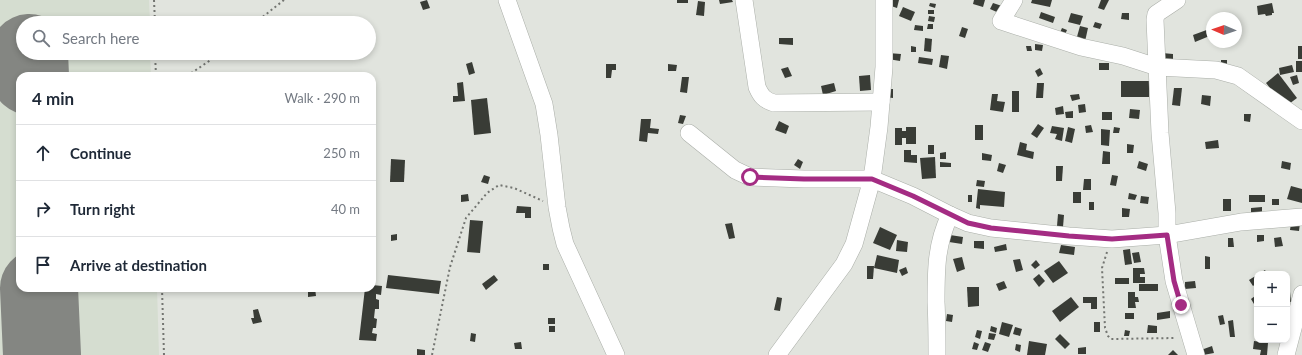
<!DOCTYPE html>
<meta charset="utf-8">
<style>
body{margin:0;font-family:Lato,sans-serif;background:#f2f2f3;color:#1f2937}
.controls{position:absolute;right:12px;bottom:12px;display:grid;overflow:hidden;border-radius:8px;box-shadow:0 2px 6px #0003}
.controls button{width:36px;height:36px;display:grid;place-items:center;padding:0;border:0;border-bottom:1px solid #e0e1e3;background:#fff;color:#1f2937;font:20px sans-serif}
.compass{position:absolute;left:1206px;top:12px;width:36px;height:36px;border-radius:50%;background:#fff;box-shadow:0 2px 6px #0003;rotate:272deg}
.stop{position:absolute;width:12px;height:12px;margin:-9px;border:3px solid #a42c83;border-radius:50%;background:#fff}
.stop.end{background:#a42c83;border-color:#fff;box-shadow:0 1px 4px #0008}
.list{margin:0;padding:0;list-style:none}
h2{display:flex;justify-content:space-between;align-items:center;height:52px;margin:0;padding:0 16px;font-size:17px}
h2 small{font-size:13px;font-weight:400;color:#747a83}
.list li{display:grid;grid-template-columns:26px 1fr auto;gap:12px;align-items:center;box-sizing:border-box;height:56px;padding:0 16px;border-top:1px solid #e0e1e3}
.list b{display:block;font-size:15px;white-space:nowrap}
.list em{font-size:13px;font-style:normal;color:#747a83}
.icon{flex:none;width:22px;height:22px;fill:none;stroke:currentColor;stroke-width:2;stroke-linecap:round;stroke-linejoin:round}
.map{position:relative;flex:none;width:1302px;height:355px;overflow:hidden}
.search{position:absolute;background:#fff;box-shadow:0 2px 6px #0003;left:16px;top:16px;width:360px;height:44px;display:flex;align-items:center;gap:10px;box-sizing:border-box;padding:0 14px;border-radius:22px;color:#747a83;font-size:15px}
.panel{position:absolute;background:#fff;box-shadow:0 2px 6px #0003;left:16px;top:72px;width:360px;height:220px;border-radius:12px}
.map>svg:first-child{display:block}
</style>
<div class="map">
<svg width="1302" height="355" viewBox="0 0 1302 355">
<rect width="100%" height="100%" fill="#e1e4de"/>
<polygon fill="#d5ddd0" points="0,0 149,0 150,23 23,23 23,53 150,53 151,76 20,76 20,288 157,288 159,355 0,355"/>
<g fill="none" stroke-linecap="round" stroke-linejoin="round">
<g stroke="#848682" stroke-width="78">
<polyline points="29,53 30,76"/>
<polyline points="39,288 42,355"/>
</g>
</g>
<g fill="#393c36">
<polygon points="427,0 430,8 423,10 420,2"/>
<rect x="677" y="0" width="11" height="3"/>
<polygon points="719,0 732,0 733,2 720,4"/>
<polygon points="893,0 899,0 897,8 891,6"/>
<polygon points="974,0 985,0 983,7 973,4"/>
<polygon points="1032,0 1052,0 1050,7 1031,3"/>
<polygon points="1101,0 1109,0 1104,10 1098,8"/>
<polygon points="698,1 705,2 704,16 696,15"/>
<polygon points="930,3 936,4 935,8 929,6"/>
<polygon points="993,3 1002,6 999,13 990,9"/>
<polygon points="1272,3 1274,13 1272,13 1272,15 1266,16 1265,14 1258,15 1257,6"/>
<polygon points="903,7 915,12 911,21 899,16"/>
<rect x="928" y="10" width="6" height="4"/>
<polygon points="1041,12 1055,17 1053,23 1039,18"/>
<polygon points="1071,13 1083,16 1080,25 1068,22"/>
<polygon points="1122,13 1129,13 1129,20 1121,19"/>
<polygon points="929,16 935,17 934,22 928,21"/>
<polygon points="1095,22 1102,24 1100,29 1093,27"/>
<polygon points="928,24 933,24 933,29 927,29"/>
<polygon points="915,25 923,26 923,31 914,30"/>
<polygon points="1080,26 1088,28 1084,46 1075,44"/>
<polygon points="962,27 968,29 965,38 959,36"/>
<polygon points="1062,28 1067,30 1064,37 1059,35"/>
<polygon points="1212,28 1212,35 1195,42 1193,35"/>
<polygon points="779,38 793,38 793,45 779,44"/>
<polygon points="925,38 932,39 931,52 924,51"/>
<polygon points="1035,44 1043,45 1042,51 1035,50"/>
<polygon points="911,46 916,47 916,52 911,52"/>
<polygon points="1026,46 1031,46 1032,51 1027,51"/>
<rect x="1298" y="46" width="4" height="13"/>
<polygon points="888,53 901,54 900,61 888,59"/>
<polygon points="1162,53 1173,54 1173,59 1161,58"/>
<polygon points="941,55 949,56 947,69 939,67"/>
<polygon points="919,57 933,59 932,65 918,63"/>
<rect x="1221" y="60" width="6" height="6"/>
<rect x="1296" y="61" width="6" height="11"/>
<polygon points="472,62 475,73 469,75 466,64"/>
<rect x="1099" y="63" width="10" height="7"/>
<polygon points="606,64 616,64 616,70 612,70 611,78 606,78"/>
<polygon points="668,64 677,65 676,71 668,71"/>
<polygon points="1292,65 1294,72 1280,75 1279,68"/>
<polygon points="788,67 792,76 785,78 781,69"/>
<polygon points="1040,68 1043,74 1038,77 1035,71"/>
<polygon points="1278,73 1297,98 1285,107 1266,83"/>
<polygon points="870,75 871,90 860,91 859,76"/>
<polygon points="1297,75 1299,83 1293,85 1290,77"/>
<polygon points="682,77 689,77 687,93 680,92"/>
<rect x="1121" y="81" width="28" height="16"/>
<polygon points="463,82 465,101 453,102 453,96 458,96 457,83"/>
<polygon points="834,83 836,91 823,95 821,86"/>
<polygon points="1037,83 1044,83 1043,98 1036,98"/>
<polygon points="1174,88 1182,88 1180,106 1172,105"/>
<polygon points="885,89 893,89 893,98 885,97"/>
<rect x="1012" y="91" width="7" height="21"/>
<polygon points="992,94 998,94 997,101 1005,102 1003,112 990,110"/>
<polygon points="1079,94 1080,99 1072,101 1070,95"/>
<polygon points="1202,95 1211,96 1210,106 1201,104"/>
<polygon points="487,98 491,133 474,135 471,100"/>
<polygon points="1085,104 1086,112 1079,113 1078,105"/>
<polygon points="1063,106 1064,114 1056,115 1055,108"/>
<polygon points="1130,109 1140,110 1139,119 1129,118"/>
<polygon points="1073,111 1073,118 1066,118 1065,112"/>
<rect x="1102" y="112" width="10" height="8"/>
<polygon points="1244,114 1251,114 1250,122 1244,121"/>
<polygon points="680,115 686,116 683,124 678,123"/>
<polygon points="641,119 651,119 650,128 659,129 658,134 648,133 647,142 639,141"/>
<polygon points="779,121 789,126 786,134 775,130"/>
<polygon points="1038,124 1044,128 1037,138 1031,134"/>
<rect x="975" y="125" width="8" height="15"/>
<polygon points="1091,125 1093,132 1086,133 1085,126"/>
<polygon points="1052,126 1064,128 1062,141 1055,139 1057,134 1050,133"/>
<polygon points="906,127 916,127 916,144 906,144 906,138 902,138 902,145 895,145 895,128 902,128 902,131 906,131"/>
<polygon points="1068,127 1075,129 1072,143 1065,141"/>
<polygon points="1114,127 1120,128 1119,133 1113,133"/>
<polygon points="1101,129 1110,130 1109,146 1101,145"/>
<polygon points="1218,140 1219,148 1206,149 1205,142"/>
<polygon points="1020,142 1027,144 1026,150 1034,152 1033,159 1017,155"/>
<polygon points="1127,144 1134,145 1133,153 1127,153"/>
<rect x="928" y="145" width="6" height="9"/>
<polygon points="904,150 911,150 911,155 917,155 917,163 904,162"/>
<polygon points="1103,151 1110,152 1110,164 1102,164"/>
<polygon points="946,152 946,159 940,159 940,153"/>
<polygon points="982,153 992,155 991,161 982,160"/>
<polygon points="935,157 936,178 922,179 920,158"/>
<polygon points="391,159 405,160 404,182 390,182"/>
<polygon points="798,159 803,162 800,169 794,165"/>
<polygon points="1139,161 1148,164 1146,171 1137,168"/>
<polygon points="1282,161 1291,163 1290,170 1281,168"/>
<polygon points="940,162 951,163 951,167 940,167"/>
<polygon points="999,163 1006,165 1003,173 997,171"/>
<polygon points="1056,166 1063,166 1062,181 1056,181"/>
<polygon points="484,175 490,177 488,184 481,182"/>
<polygon points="1112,175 1118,176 1116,186 1110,185"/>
<polygon points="1084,179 1091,179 1091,190 1083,190"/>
<polygon points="977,180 985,181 984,187 976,186"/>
<polygon points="1291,186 1302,189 1302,203 1287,199"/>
<polygon points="978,189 1005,192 1004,207 980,205 980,209 976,208"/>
<rect x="1073" y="192" width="8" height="11"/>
<polygon points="1129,193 1137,195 1135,200 1128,199"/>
<polygon points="468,194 469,201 461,202 461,195"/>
<rect x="968" y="195" width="4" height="7"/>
<rect x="1249" y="195" width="16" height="7"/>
<polygon points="1141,196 1149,197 1148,204 1140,203"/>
<rect x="1223" y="199" width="8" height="12"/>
<rect x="1272" y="199" width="7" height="6"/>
<rect x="1089" y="202" width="5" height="8"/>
<polygon points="517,206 531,207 531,218 525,218 525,213 516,213"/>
<polygon points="1262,207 1262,214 1251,214 1251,208"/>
<polygon points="1122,208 1130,209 1129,217 1122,217"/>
<polygon points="1058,214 1064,215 1063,227 1057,226"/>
<polygon points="470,220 483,221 480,253 467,252"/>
<polygon points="732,223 735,238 729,239 725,224"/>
<polygon points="1291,223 1300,223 1299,231 1290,230"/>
<polygon points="880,227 897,235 890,250 873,243"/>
<polygon points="397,234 397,240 391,241 391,235"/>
<polygon points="950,235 963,237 962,244 949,242"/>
<polygon points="1257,235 1264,235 1264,241 1257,242"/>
<polygon points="1281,237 1283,246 1275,247 1274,238"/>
<polygon points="1228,238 1233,238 1234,247 1228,247"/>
<polygon points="897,240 908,242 907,252 896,251"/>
<polygon points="974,241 984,241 984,249 974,248"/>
<polygon points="1006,244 1007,250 995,252 994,247"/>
<polygon points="1061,245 1075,247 1074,255 1059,253"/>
<polygon points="1130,249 1132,264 1125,265 1123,250"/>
<polygon points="1139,252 1141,262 1134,263 1132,253"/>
<polygon points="877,255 899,260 897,273 874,268"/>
<polygon points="1205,256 1210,257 1210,269 1205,269"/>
<polygon points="962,257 965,269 957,272 953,259"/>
<polygon points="1020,259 1023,270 1016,272 1013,260"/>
<polygon points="1036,260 1040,265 1035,269 1031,265"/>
<polygon points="1059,261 1068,273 1053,283 1044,271"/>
<rect x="543" y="264" width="6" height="6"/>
<polygon points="867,266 874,266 873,279 867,279"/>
<polygon points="906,267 908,273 902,276 899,270"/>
<polygon points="1133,268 1144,268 1145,274 1140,274 1140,277 1145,277 1145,283 1133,283"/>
<polygon points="1265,270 1267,274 1259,274"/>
<polygon points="1039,274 1045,281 1039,287 1033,279"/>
<polygon points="388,275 441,281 439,294 386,288"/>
<polygon points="494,275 498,280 486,290 482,284"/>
<polygon points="1257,275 1257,283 1253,286 1249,280"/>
<rect x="1115" y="278" width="14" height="6"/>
<polygon points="1004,281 1007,288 999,291 996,284"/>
<polygon points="1195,281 1196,288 1185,289 1185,282"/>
<rect x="1139" y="284" width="19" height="7"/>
<polygon points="372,285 382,286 381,295 376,294 376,299 379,300 379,309 375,309 374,318 377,319 376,328 373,328 372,333 377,334 376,341 359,340 365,288 372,288"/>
<polygon points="967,287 979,287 979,306 968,307"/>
<polygon points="308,288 315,288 316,296 308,297"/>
<polygon points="1128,292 1135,292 1135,297 1138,297 1139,302 1135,302 1136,308 1128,308"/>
<polygon points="1287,292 1290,292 1291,302 1287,302"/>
<polygon points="1255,296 1257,302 1254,304 1251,299"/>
<polygon points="777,297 782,298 780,311 774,310"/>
<polygon points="1071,297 1079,307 1060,322 1052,311"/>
<polygon points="1083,297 1097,297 1097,309 1091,309 1091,303 1083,303"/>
<polygon points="258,309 262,322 253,324 251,318 254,318 253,310"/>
<polygon points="1170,311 1170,318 1157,320 1157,313"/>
<rect x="1125" y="313" width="9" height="6"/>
<polygon points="947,314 953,315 952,322 946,321"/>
<polygon points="1223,315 1225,324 1220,325 1218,316"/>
<rect x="548" y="318" width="7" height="6"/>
<polygon points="1233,320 1235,337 1230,337 1228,321"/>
<polygon points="1002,322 1013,325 1009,337 999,334"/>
<rect x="1094" y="322" width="6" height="10"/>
<polygon points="1148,325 1157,326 1157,333 1147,333"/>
<rect x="549" y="326" width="6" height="6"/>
<polygon points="991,326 997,328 996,333 990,331"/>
<polygon points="1015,327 1022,329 1020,336 1013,334"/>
<polygon points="977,330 982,331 980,339 975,337"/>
<polygon points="1125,330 1130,331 1129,336 1124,336"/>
<polygon points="471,333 476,334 475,342 470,341"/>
<polygon points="989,333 996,334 994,340 988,339"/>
<polygon points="1060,334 1070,344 1065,349 1055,339"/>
<polygon points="1029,341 1047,344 1045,355 1027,355"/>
<polygon points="1254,341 1268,343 1267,355 1260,355 1261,350 1253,349"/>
<polygon points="521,342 522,349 515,349 514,343"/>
<polygon points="974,342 979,344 977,350 972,349"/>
<polygon points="985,342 991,344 988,352 982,350"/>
<polygon points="1016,344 1021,345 1020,352 1015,350"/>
<polygon points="1212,346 1214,353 1203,355 1201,350"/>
<polygon points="1086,347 1086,354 1078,354 1078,348"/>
<polygon points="417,349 425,350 425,355 417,355"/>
<polygon points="1173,350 1178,355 1168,355"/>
</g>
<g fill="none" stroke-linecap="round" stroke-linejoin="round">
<defs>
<g id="minor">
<polyline points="507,0 544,104 549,135 557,207 561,228 565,244 616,355"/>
<path d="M744,0L757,87C761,96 764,100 774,103L881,102"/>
<path d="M884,0V67L879,127L872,179L913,196L950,215C936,244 936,270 936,302C937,320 937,337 937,355"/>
<polyline points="1014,0 1001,21 1081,47 1123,56 1157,67 1216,70 1238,76 1302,121"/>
<polyline points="1177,0 1156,14 1155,20 1160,133 1167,213 1167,235 1174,281 1196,355"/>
<polyline points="689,133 735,170 750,177 804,179 872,179 854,244 844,264 777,355"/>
<polyline points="950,215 968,223 991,228 1069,236 1112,239 1167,235 1241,222 1302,217"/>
<polyline points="1286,355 1302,294"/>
</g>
</defs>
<use href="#minor" stroke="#aaaea8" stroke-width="18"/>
<g stroke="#737571" stroke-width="2" stroke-dasharray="2 3" stroke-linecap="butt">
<polyline points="154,0 155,23"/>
<polyline points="255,23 284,0"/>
<polyline points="155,53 156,76"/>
<polyline points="187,76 221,53"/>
<polyline points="1107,252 1102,268 1105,328 1108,336 1111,339 1176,338"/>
<polyline points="162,288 164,355"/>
<polyline points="432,355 450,267 466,218 487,193 499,185 514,188 543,201"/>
</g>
<use href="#minor" stroke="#fff" stroke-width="17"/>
</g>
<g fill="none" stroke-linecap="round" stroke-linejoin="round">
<polyline stroke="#a42c83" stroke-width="5" points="750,177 804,179 872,179 913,196 968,223 991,228 1069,236 1112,239 1167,235 1174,281 1181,305"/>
</g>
</svg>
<div class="controls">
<button>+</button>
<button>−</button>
</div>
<svg class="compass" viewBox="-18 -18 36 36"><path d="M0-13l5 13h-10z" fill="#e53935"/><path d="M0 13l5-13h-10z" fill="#747a83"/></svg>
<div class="stop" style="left:750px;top:177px"></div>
<div class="stop end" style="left:1181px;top:305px"></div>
<div class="search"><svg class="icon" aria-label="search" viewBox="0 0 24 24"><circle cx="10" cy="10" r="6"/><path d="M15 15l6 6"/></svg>Search here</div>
<section class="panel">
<h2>4 min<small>Walk · 290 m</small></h2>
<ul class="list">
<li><svg class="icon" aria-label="ahead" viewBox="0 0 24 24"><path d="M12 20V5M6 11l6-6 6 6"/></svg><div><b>Continue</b></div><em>250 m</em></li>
<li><svg class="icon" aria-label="right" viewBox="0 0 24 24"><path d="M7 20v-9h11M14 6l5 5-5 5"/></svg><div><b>Turn right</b></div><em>40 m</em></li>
<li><svg class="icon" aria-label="arrive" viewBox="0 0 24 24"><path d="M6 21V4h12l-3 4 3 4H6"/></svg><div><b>Arrive at destination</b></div></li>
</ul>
</section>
</div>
